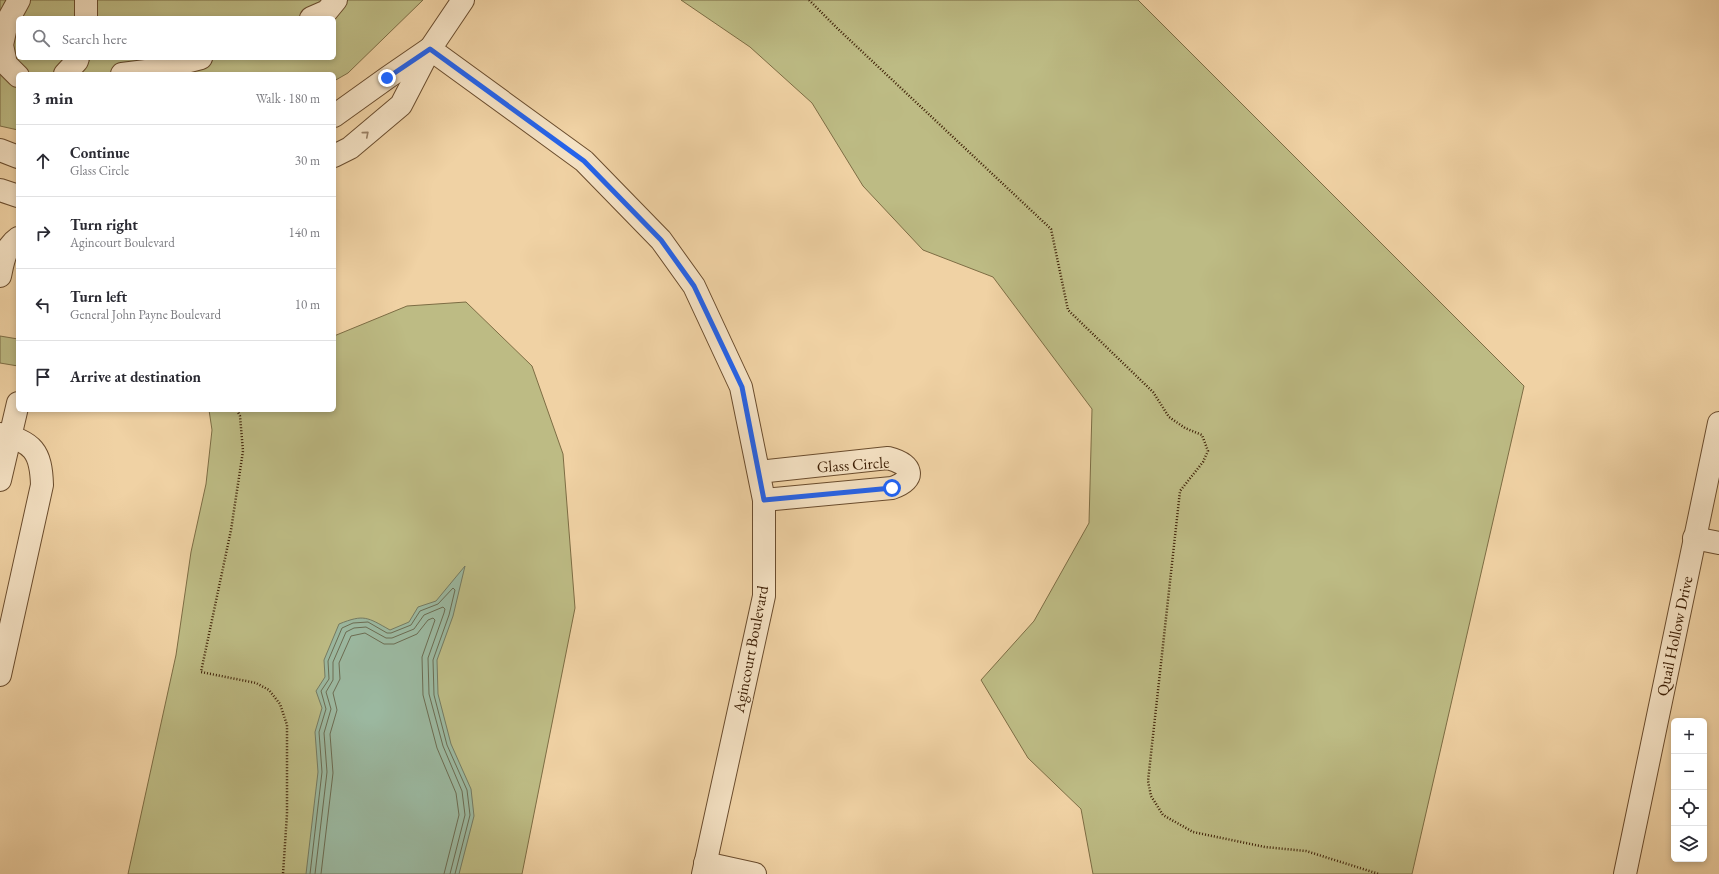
<!DOCTYPE html>
<meta charset="utf-8">
<style>
body{margin:0;font-family:"EB Garamond",serif;background:#f2f2f3;color:#2b2b33}
.controls{position:absolute;right:12px;bottom:12px;display:grid;overflow:hidden;border-radius:6px;box-shadow:0 2px 6px #0003}
.controls button{width:36px;height:36px;display:grid;place-items:center;padding:0;border:0;border-bottom:1px solid #e1e1e2;background:#fff;color:#2b2b33;font:20px sans-serif}
.stop{position:absolute;width:12px;height:12px;margin:-9px;border:3px solid #2563eb;border-radius:50%;background:#fff}
.stop.end{background:#2563eb;border-color:#fff;box-shadow:0 1px 4px #0008}
.list{margin:0;padding:0;list-style:none}
h2{display:flex;justify-content:space-between;align-items:center;height:52px;margin:0;padding:0 16px;font-size:17px}
h2 small{font-size:13px;font-weight:400;color:#7c7c81}
.list li{display:grid;grid-template-columns:26px 1fr auto;gap:12px;align-items:center;box-sizing:border-box;height:72px;padding:0 16px;border-top:1px solid #e1e1e2}
.list b{display:block;font-size:15px;white-space:nowrap}
.list p{margin:0;font-size:13px;white-space:nowrap;color:#7c7c81}
.list em{font-size:13px;font-style:normal;color:#7c7c81}
.icon{flex:none;width:22px;height:22px;fill:none;stroke:currentColor;stroke-width:2;stroke-linecap:round;stroke-linejoin:round}
.map{position:relative;flex:none;width:1719px;height:874px;overflow:hidden}
.search{position:absolute;background:#fff;box-shadow:0 2px 6px #0003;left:16px;top:16px;width:320px;height:44px;display:flex;align-items:center;gap:10px;box-sizing:border-box;padding:0 14px;border-radius:6px;color:#7c7c81;font-size:15px}
.panel{position:absolute;background:#fff;box-shadow:0 2px 6px #0003;left:16px;top:72px;width:320px;height:340px;border-radius:6px}
.map>svg:first-child{display:block}
</style>
<div class="map">
<svg width="1719" height="874" viewBox="0 0 1719 874">
<rect width="100%" height="100%" fill="#f0d2a4"/>
<filter id="stains"><feTurbulence type="fractalNoise" baseFrequency=".005" numOctaves="4"/><feColorMatrix values="0 0 0 0 .2 0 0 0 0 .09 0 0 0 0 .02 0 0 0 .5 -.17"/></filter>
<radialGradient id="worn" r=".72"><stop offset=".6" stop-color="#630" stop-opacity="0"/><stop offset="1" stop-color="#630" stop-opacity=".3"/></radialGradient>
<g fill="#bdbb84" stroke="#7d6d44" fill-rule="evenodd">
<path d="M0,0H423L348,73L334,81V74H18V130L0,126ZM18,18H334V58H18Z"/>
<polygon points="681,0 1138,0 1524,386 1412,874 1093,874 1081,809 1028,758 981,680 1034,621 1089,523 1092,409 993,277 923,250 863,186 812,103 750,47"/>
<polygon points="466,302 532,366 563,454 575,608 522,874 128,874 176,655 191,552 206,484 212,430 209,410 334,410 334,336 407,306"/>
<polygon points="0,336 18,339 18,366 0,363"/>
</g>
<path fill="#9bb8a0" stroke="#757b62" d="M465,566L453,616L437,660L438,694L451,744L471,789L474,816L459,874H306L318,772L315,732L322,708L316,691L325,677L324,660L339,624C364,614 367,617 390,630L409,622L418,607L436,601Z"/>
<g fill="none" stroke-linecap="round" stroke-linejoin="round">
<g stroke="#6c6c52" stroke-width="1">
<polyline points="310,874 322,772 319,732 326,709 321,691 329,679 328,661 342,628 353,623 368,622 387,633 391,633 411,625 420,611 438,604 453,588 455,590 449,615 433,660 434,695 447,745 467,790 470,815 455,874"/>
<polyline points="315,874 327,772 324,733 331,709 326,692 333,680 333,662 346,632 354,628 366,627 386,638 392,638 414,629 424,615 443,607 445,609 444,613 428,658 429,694 443,746 462,791 465,815 450,874"/>
<polyline points="321,874 333,773 330,734 337,710 333,693 340,679 339,663 351,636 365,633 384,644 394,644 417,634 428,620 433,618 435,620 422,657 423,695 437,748 456,793 459,815 444,874"/>
</g>
<defs>
<g id="minor">
<polyline points="86,18 86,0"/>
<polyline points="311,18 327,11 336,0"/>
<polyline points="430,49 584,161 661,240 694,286 741,387 764,500 764,596 703,874"/>
<polyline points="65,74 77,61 78,58"/>
<polyline points="122,74 154,70 201,58"/>
<polyline points="18,76 6,64 2,45 7,22 19,0"/>
<polyline points="334,116 387,78 429,49"/>
<polyline points="0,150 18,157"/>
<polyline points="334,156 350,148 401,105 430,49 463,0"/>
<polyline points="0,190 18,196"/>
<path d="M0,276C3,262 5,247 18,238"/>
<path d="M0,434C33,442 41,451 42,485L0,675"/>
<path d="M759,472L888,458C912,464 918,479 892,488L764,500"/>
<polyline points="0,480 18,403"/>
<polyline points="1694,538 1719,543"/>
<polyline points="705,863 755,874"/>
<polyline points="1625,874 1719,423"/>
</g>
</defs>
<use href="#minor" stroke="#6a4c2d" stroke-width="24"/>
<g stroke="#3d1f05" stroke-width="2.5" stroke-dasharray="1 2" stroke-linecap="butt">
<polyline points="809,0 838,29 1051,229 1068,310 1153,392 1169,417 1185,428 1202,435 1208,451 1203,462 1180,491 1148,781 1151,796 1163,815 1193,832 1265,847 1306,851 1379,874"/>
<polyline points="237,410 240,416 243,451 231,530 201,672 256,683 269,690 280,704 287,725 287,814 283,874"/>
</g>
<use href="#minor" stroke="#f5e2c4" stroke-width="22"/>
</g>
<defs><path id="oneway-chevron" d="M-2-3.5L2.5 0L-2 3.5" fill="none" stroke-width="1.6" stroke-linecap="round" stroke-linejoin="round"/></defs>
<use stroke="#998064" href="#oneway-chevron" transform="translate(366 134) rotate(-40)"/>
<g fill="none" stroke-linecap="round" stroke-linejoin="round">
<polyline stroke="#2563eb" stroke-width="5" points="387,78 430,49 584,161 661,240 694,286 742,387 764,500 892,488"/>
</g>
<g text-anchor="middle" stroke-width="3" stroke-linejoin="round" paint-order="stroke">
<g font-size="16" fill="#3d1f05" stroke="#f5e2c4">
<text transform="translate(853 464) rotate(-4)" y="6">Glass Circle</text>
<text transform="translate(1674 636) rotate(-78)" y="6">Quail Hollow Drive</text>
<text transform="translate(750 649) rotate(-79)" y="6">Agincourt Boulevard</text>
</g>
</g>
<rect width="100%" height="100%" filter="url(#stains)"/>
<rect width="100%" height="100%" fill="url(#worn)"/>
</svg>
<div class="controls">
<button>+</button>
<button>−</button>
<button><svg class="icon" aria-label="locate" viewBox="0 0 24 24"><circle cx="12" cy="12" r="6"/><path d="M12 2v4M12 18v4M2 12h4M18 12h4"/></svg></button>
<button><svg class="icon" aria-label="layers" viewBox="0 0 24 24"><path d="M12 4l9 5-9 5-9-5zM3 14l9 5 9-5"/></svg></button>
</div>
<div class="stop" style="left:892px;top:488px"></div>
<div class="stop end" style="left:387px;top:78px"></div>
<div class="search"><svg class="icon" aria-label="search" viewBox="0 0 24 24"><circle cx="10" cy="10" r="6"/><path d="M15 15l6 6"/></svg>Search here</div>
<section class="panel">
<h2>3 min<small>Walk · 180 m</small></h2>
<ul class="list">
<li><svg class="icon" aria-label="ahead" viewBox="0 0 24 24"><path d="M12 20V5M6 11l6-6 6 6"/></svg><div><b>Continue</b><p>Glass Circle</p></div><em>30 m</em></li>
<li><svg class="icon" aria-label="right" viewBox="0 0 24 24"><path d="M7 20v-9h11M14 6l5 5-5 5"/></svg><div><b>Turn right</b><p>Agincourt Boulevard</p></div><em>140 m</em></li>
<li><svg class="icon" aria-label="left" viewBox="0 0 24 24"><path d="M17 20v-9H6M10 6l-5 5 5 5"/></svg><div><b>Turn left</b><p>General John Payne Boulevard</p></div><em>10 m</em></li>
<li><svg class="icon" aria-label="arrive" viewBox="0 0 24 24"><path d="M6 21V4h12l-3 4 3 4H6"/></svg><div><b>Arrive at destination</b></div></li>
</ul>
</section>
</div>
